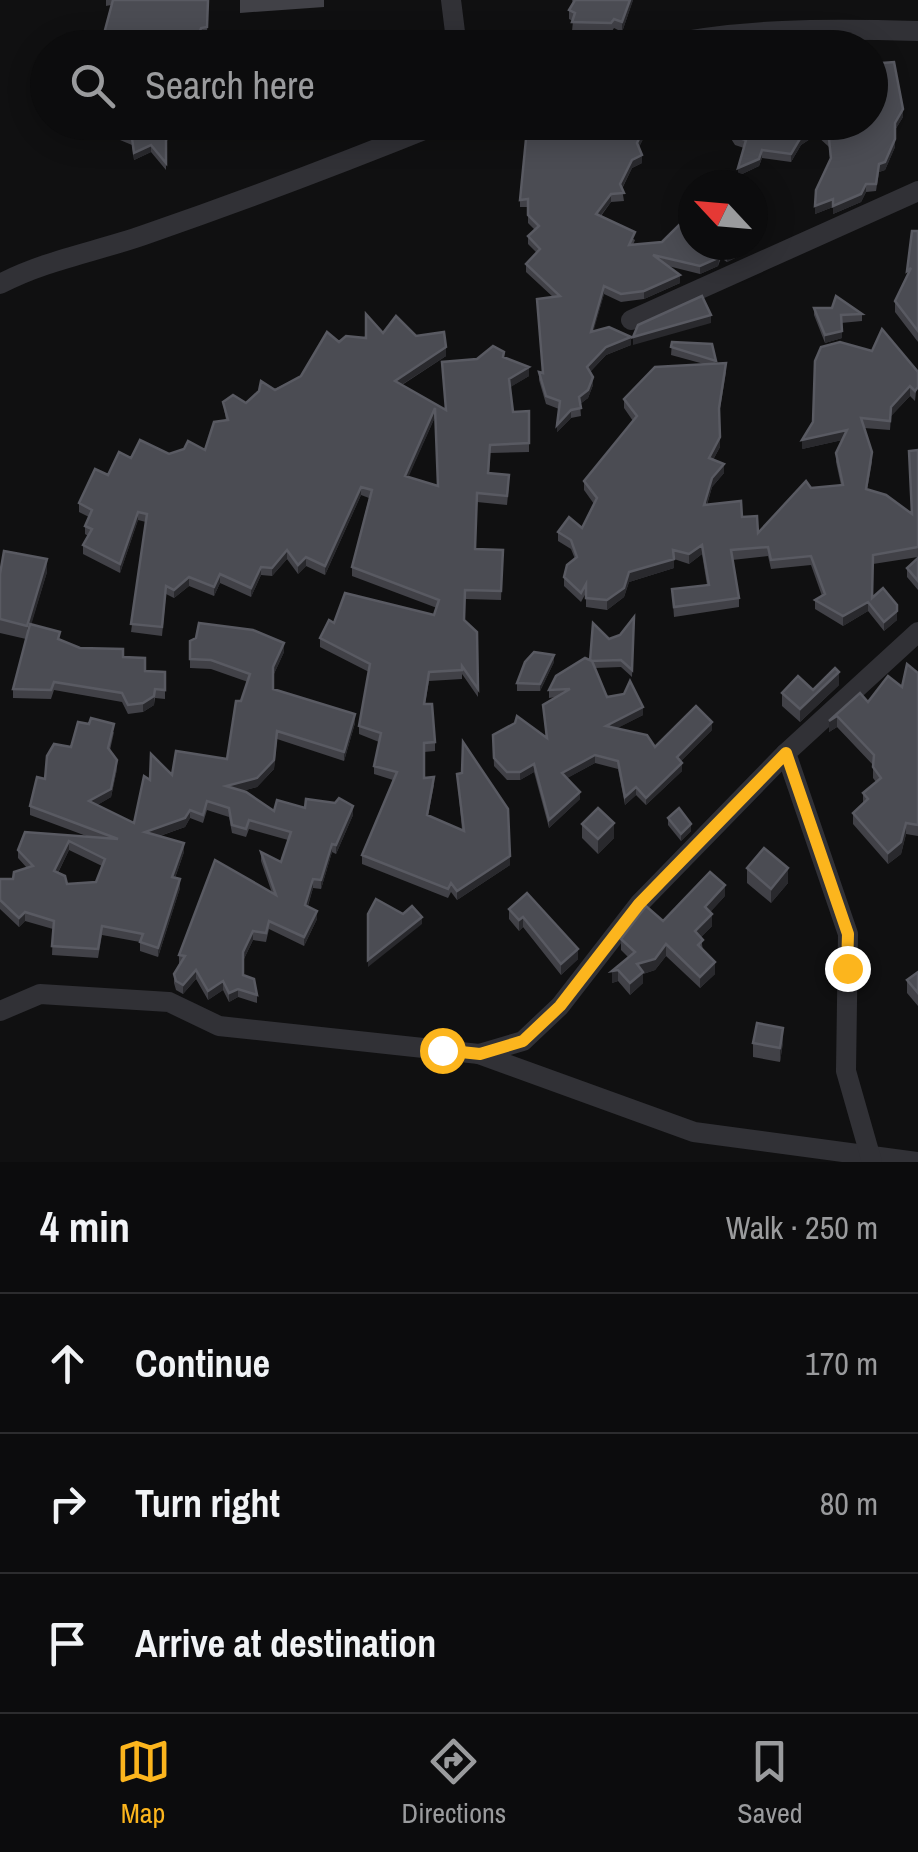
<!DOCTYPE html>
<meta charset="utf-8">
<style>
body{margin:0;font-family:"Archivo Narrow",sans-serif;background:#151516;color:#f1f3f6}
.compass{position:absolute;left:678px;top:170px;width:90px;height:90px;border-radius:50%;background:#0c0c0d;box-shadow:0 5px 25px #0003;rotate:296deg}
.stop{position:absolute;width:30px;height:30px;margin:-22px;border:8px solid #fcb51d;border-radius:50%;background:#fff}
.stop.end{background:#fcb51d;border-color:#fff;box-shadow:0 2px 10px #0008}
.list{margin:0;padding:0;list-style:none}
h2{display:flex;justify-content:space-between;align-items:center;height:130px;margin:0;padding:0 40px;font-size:42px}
h2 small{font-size:32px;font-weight:400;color:#9a9b9d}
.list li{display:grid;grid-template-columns:65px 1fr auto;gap:30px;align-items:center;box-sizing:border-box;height:140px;padding:0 40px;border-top:2px solid #2c2c2e}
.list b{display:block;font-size:38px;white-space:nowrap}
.list em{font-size:32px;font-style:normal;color:#9a9b9d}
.icon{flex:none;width:55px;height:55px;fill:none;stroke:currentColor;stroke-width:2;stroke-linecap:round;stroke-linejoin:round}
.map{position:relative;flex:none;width:918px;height:1162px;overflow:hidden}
.search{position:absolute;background:#0c0c0d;box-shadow:0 5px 25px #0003;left:30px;right:30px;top:30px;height:110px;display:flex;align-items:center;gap:25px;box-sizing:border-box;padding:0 35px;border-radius:55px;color:#9a9b9d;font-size:38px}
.sheet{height:550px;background:#0c0c0d}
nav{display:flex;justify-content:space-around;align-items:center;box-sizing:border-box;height:140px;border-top:2px solid #2c2c2e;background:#0c0c0d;font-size:28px;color:#9a9b9d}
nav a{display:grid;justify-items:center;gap:5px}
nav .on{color:#fcb51d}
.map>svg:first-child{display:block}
</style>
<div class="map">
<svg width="918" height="1162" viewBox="0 0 918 1162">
<rect width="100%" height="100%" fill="#101011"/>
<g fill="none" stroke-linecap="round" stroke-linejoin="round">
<g stroke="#313136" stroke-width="20">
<polyline points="451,0 457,48"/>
<path d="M647,48C738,28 826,28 918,31"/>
<path d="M0,284C46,260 95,252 144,235C245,200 345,162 444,122"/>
<polyline points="631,320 918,191"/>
<polyline points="0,1011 40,994 169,1002 219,1026 479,1054 523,1041 560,1006 639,904 786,753"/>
<polyline points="479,1054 694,1132 917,1162"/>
<polyline points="872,1162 846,1071 848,934 786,753 918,632"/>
</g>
</g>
<g fill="#414147" fill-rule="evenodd">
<polygon points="106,0 208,0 207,34 110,41 105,37 105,30 111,5 106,6"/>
<polygon points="240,0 324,0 324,7 240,13"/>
<polygon points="572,0 633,0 622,32 614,28 611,33 572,31 573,21 569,19 569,10 573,3"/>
<polygon points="903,117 895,130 895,147 885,170 879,172 876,191 866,192 861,202 833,214 833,207 815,214 830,159 829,147 816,135 801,145 791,162 762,158 759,166 738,176 744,148 735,145 728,134 719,138 689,122 870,122"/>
<polygon points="120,122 195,122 187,134 171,133 166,143 166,170 151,152 134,160 132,145 120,140"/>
<polygon points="531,122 678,122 670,140 648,129 639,147 642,163 632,168 622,189 624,201 611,202 601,216 635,240 633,245 740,245 737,257 727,262 721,258 718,266 700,274 668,266 680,283 644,299 621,302 604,294 593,331 631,345 606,355 590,372 593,385 588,398 580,404 581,416 571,418 557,432 559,409 546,404 539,380 539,372 543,373 553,297 526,272 526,264 537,253 528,244 528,236 535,230 528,223 528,207 520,207 520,200 535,134 531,130"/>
<polygon points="918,231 918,342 895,312 895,301 907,276"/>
<polygon points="814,308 862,314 862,321 841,323 842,338 825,343 814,315"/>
<path d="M383,333L416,336L446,356L402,385L445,410L504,358L529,376L510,387L513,412L529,411V452L490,453L489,473L509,484L507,505L477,502L475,549L503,550L501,600L465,599L464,620L477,632L478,697L462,674V679L429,681L425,704L435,742V751L424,752V778L434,785L428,816L462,830L457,774L510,865L457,900L451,892L448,898L362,864V855L393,780L374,774V766L379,742L359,734V726L369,672L320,647V638L334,623L434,615L437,608L352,576V567L369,498L361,495L325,575L306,566L298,574L287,559L272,576L261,575L251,597L220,583L214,596L189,586L174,598L166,594L162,636L131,632L146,522L138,520L120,573L83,554V545L88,536L85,534V526L89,517L79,512V503L108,475L131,458L205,450L226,420L223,402L246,403L301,376L339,342ZM435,417L438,486L408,477Z"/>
<polygon points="672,342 712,344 716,364 726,372 719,415 720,447 713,460 724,473 712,487 707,505 742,517 758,533 811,488 841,485 836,462 836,453 842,440 802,449 918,372 915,401 910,396 891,416 890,430 864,428 872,462 867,490 912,514 918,450 918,557 873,564 872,598 897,620 884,631 868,611 843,626 815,609 815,600 822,596 811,565 771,569 768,556 732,560 739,598 739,607 674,617 672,589 707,585 702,554 689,564 674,559 674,568 629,582 624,597 607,610 586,607 586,593 581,602 564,586 564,577 575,559 571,549 558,541 558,532 582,528 594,504 584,490 584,481 633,421 624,408 624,399 704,364 671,355"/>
<polygon points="918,558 918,590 907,577 907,568"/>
<polygon points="47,572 31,624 60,639 80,648 123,658 145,671 165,672 165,699 155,698 154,705 143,712 128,714 122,702 54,690 51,699 13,698 13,689 26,639 0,633 0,574"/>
<polygon points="634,617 632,677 621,667 595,668 607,697 643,715 617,728 655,747 712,730 681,761 682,771 646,805 636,795 625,805 618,769 595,763 567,778 580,799 549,828 534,772 520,780 507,780 494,766 493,735 546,737 543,705 556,697 549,698 549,690 590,660 609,639 620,635"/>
<path d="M190,641L284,652L273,676V689L355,723L344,761L277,739L274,769L257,787L242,791L274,811L305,808L353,815L336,854L332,852L321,889L313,888L308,906L317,919L304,946L269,929L266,942L253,940L243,961V975L257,995V1003L238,997L229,1002L223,990L208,1000L196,979L183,994L176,990L174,983V974L180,964L179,963V955L272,893L261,861V852L281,862L288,840L249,829L246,837L232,833L229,817L207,810L203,823L190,818L185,827L160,836L184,852L175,878L180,888L158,957L140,951V942L102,935L98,958L52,955L53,929L25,921L19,927L0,909V879H13L27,868L18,858V850L89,837L30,815V806L45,779L71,747L114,732L110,750L117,769L111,797L97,805L134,823L150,780L227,759L241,701L248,682L211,669L190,668ZM69,850L102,866L96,882L67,884L58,873Z"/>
<polygon points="554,662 540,691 517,691 517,683"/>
<polygon points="918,673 918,836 906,834 901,854 888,864 853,824 853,813 863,804 863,793 876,782 873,778 873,765 837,727 829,732 829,721 868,702 902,687"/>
<polygon points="839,685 800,722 782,706 782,693"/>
<polygon points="668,818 691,831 681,841 668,825"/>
<polygon points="582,824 614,838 598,854 582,838"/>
<polygon points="747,868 788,883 771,903 747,883"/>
<polygon points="527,893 578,959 561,975 523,927 519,931 509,919 509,909"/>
<polygon points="725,896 710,912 712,926 701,937 703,951 715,974 700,988 666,956 655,970 643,974 643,983 630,995 618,981 612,983 612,971 629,958 621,950 621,939"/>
<polygon points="918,972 918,1006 907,993 907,980"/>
<polygon points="783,1042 780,1062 753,1057 753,1043"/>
</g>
<g fill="#29292d">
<polygon points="630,0 633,0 622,32 622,22"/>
<polygon points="903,109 903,117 895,130 895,123"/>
<polygon points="190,122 195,122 187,134 187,127"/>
<polygon points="648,122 648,129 637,151 637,143"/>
<polygon points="674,122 678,122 670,140 670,132"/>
<polygon points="728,126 728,134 719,138 719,130"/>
<polygon points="816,127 816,135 801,145 791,162 791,154 801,137"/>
<polygon points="895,139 895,147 885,170 879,172 876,191 879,164"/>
<polygon points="151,145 151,152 134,160 134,153"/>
<polygon points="762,150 762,158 759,166 738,176 738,168"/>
<polygon points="642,155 642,163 632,168 620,192 620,184 632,160"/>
<polygon points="866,184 866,192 861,202 833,214 833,207 815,214 815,206"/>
<polygon points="611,194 611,202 596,221 596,214"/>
<polygon points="738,245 740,245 740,247 737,257 727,262 727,254"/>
<polygon points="721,250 718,266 700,274 700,266"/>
<polygon points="680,275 680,283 644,299 644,291"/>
<polygon points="604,286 604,294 591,340 591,332"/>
<polygon points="711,315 711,323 633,345 633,337"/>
<polygon points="842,331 842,338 825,343 825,335"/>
<polygon points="631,337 631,345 606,355 587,375 587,367 606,347"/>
<polygon points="446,347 446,356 395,389 395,381"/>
<polygon points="529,367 529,376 509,388 509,379"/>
<polygon points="593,377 593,385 588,398 579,405 579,397"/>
<polygon points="910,386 910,396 891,416 890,430 891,407"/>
<polygon points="435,408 435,417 405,485 405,476"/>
<polygon points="571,410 571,418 557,432 557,425"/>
<polygon points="847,430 847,439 802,449 802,440"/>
<polygon points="720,437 720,447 709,467 709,458"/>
<polygon points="724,464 724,473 712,487 704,514 704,505 712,478"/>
<polygon points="361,487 361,495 325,575 325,566"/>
<polygon points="138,512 138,520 120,573 120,564"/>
<polygon points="702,545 702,554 689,564 689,554"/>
<polygon points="287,550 287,559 272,576 272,568"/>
<polygon points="306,557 306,566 298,574 298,565"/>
<polygon points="47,559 47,572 27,639 27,626"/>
<polygon points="674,559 674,568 629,582 624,597 607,610 607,600 629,572"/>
<polygon points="261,567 261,575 251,597 251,588"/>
<polygon points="220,574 220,583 214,596 214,587"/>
<polygon points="189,577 189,586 174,598 174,590"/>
<polygon points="868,602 868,611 843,626 843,616"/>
<polygon points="897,611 897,620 884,631 884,622"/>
<polygon points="284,643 284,652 273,676 273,667"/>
<polygon points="554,655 554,662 540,691 540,684"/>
<polygon points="839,672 839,685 800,722 800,709"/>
<polygon points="154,696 154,705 143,712 143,703"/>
<polygon points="643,707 643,715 606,734 606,726"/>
<polygon points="355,714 355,723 344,761 344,752"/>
<polygon points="837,716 837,727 829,732 829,721"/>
<polygon points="712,722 712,730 677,765 677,757"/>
<polygon points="277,731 274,769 257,787 226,795 226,786"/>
<polygon points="595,755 595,763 562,781 562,773"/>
<polygon points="117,760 117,769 111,797 89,810 89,801"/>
<polygon points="682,763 682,771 646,805 646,798"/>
<polygon points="534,764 534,772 520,780 520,772"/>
<polygon points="636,787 636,795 625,805 625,797"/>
<polygon points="580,792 580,799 549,828 549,820"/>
<polygon points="353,806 353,815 336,854 336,845"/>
<polygon points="190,810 190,818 185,827 145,841 145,832"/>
<polygon points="614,823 614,838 598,854 598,839"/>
<polygon points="906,823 906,834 901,854 888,864 888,853"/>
<polygon points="691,824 691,831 681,841 681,834"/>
<polygon points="69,841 69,850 54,880 54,871"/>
<polygon points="184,843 184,852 172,886 172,877"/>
<polygon points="332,844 332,852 321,889 321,880"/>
<polygon points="510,856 510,865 457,900 457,891"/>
<polygon points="788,868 788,883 771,903 771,889"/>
<polygon points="180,879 180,888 158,957 158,948"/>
<polygon points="313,879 313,888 305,914 305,905"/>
<polygon points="725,885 725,896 705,918 705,907"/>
<polygon points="317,911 317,919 304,946 304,937"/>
<polygon points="25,912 25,921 19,927 19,918"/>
<polygon points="712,914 712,926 695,943 695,931"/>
<polygon points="422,917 422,924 368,967 368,960"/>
<polygon points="523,917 523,927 519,931 519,920"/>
<polygon points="253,931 253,940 243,961 243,952"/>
<polygon points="666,944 666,956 655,970 643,974 643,983 630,995 630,983 637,964"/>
<polygon points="578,949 578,959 561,975 561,964"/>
<polygon points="715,962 715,974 700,988 700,977"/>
<polygon points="196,970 196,979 183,994 183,985"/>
<polygon points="618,970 618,981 612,983 612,971"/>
<polygon points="223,981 223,990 208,1000 208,991"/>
<polygon points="238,989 238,997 229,1002 229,993"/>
<polygon points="783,1028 783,1042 780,1062 780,1048"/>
</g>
<g fill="#4b4c53" stroke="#595a62" stroke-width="2.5" fill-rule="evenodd">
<polygon points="113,0 208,0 207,27 201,28 194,48 103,48 114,38 105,30"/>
<polygon points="575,0 630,0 622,22 614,19 611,23 572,22 575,13 569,10"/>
<polygon points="762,38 769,38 780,48 713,48 715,43 736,41 760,47"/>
<polygon points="894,62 903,109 895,123 895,139 885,162 879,164 876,184 866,184 861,194 833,206 833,199 815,206 816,190 831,158 829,139 816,127 801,137 791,154 762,150 759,159 738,168 746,140 735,137 728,126 719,130 705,122 870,122 870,66 877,69 882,63"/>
<polygon points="120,122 190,122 187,127 171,126 166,136 166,163 151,145 134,153 132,138 120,132"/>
<polygon points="532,122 647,122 637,143 642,155 632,160 620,184 624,193 611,194 596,214 635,232 629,245 662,242 680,224 693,220 693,245 738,245 737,249 727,254 721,250 718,258 700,266 653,255 680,275 644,291 621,294 604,286 591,332 609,327 631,337 606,347 587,367 593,377 588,390 579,397 581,408 571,410 557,425 560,401 546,396 539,372 543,373 537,299 560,296 526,264 540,249 528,236 539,226 528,215 528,199 520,200 526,139 539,132"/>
<polygon points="650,122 674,122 670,132"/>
<polygon points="912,231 918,231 918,331 895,301 911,268 907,271"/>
<polygon points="702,296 711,315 633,337 638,325"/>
<polygon points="836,296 862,314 841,315 842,331 825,335 814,308 832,308"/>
<path d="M366,314L383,333L396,316L416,336L444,332L446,347L395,381L446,410L442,362L477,359L493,346L504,352L503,357L529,367L509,379L513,412L529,411V443L490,445L488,473L509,475L507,496L477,493L475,549L503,550L501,591L465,590L464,620L477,632L478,689L462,666V670L429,672L424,704H432L435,742L424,743V778L434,777L427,815L464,831L457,774L462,773L463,742L508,809L510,856L457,891L451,883L448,889L362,855L397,772L374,766L381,733L359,726L370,664L320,638L329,620L334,623L345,593L434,615L439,600L352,567L372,490L361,487L325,566L306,557L298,565L287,550L272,568L261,567L251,588L220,574L214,587L189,577L174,590L166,586L162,627L131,624L147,514L138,512L120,564L83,545L92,529L85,526L92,510L79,503L95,469L108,475L119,452L131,458L140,440L169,454L184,449L188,441L205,450L214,422L228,420L223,402L233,395L246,403L259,391L261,381L275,390L301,376L327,332L339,342L346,336L366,338ZM435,408L438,486L405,476Z"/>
<polygon points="882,329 918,372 918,387 915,391 910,386 891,407 890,421 861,418 872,452 866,489 886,495 912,514 909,451 918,450 918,547 873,555 872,598 883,588 897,605 897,611 884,622 868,602 843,616 815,600 825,594 811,556 771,560 768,547 731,550 739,598 674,607 672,589 709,585 702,545 689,554 673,550 674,559 629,572 624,588 607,600 586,598 586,584 581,593 564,577 567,565 577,557 571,540 558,532 569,517 582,528 597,498 584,481 637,416 624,399 655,367 726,363 719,408 720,437 709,458 724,464 712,478 704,505 741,501 742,517 757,516 758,533 806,481 811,488 843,485 836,453 847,430 802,440 813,422 815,361 821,347 840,342 872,351"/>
<polygon points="672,342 712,344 716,361 671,347"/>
<polygon points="4,551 47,559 27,626 0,619 0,574"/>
<polygon points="918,558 918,581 907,568"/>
<polygon points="634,617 632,670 621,660 590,661 593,623 609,639 620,635"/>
<path d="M199,623L253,630L284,643L273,667V689L355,714L344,752L277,731L274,760L257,778L226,786L246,792L274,811L277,800L305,808L306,799L335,803L339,798L353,806L336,845L332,844L321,880L313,879L305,905L317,911L304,937L269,921L266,933L253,931L243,952V975L254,979L257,995L238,989L229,993L223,981L208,991L196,970L183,985L176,981L174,974L185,956L179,955L215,860L276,895L261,852L281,862L291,832L249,820L246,829L232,825L229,808L207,801L203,815L190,810L185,818L145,832L184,843L172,877L180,879L158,948L140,942L143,934L102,926L98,949L52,946L54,921L25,912L19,918L0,900V879H13L14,872L33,866L18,850L25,832L118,839L30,806L37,777L45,779L47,756L54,744L71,747L78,722L89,724L91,718L114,724L108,748L117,760L111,789L89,801L134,823L144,776L150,780L151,754L172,775L176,751L227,759L236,701H241L250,674L211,660L190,659V641L196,638ZM69,841L105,859L96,882L67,884L65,876L54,871Z"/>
<polygon points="30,624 60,632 58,639 80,648 123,649 123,657 145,658 145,671 165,672 165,690 155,689 154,696 143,703 128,705 122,693 54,682 51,690 13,689"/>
<polygon points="534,652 554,655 540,684 517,683 525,662"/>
<polygon points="585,658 592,661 607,697 624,694 630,681 643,707 606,726 647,735 655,747 696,706 712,722 677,757 682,763 646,798 636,787 625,797 618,761 595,755 562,773 580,792 549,820 534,764 520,772 507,772 494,758 493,735 515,723 517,716 547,738 543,705 570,689 549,690 556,676"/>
<polygon points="907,664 918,673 918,825 906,823 901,842 888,853 853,813 868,799 863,793 881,778 873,767 874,755 837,716 829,721 860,693 868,702 888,676 902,687"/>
<polygon points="835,668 839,672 800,709 782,693 798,676 813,690"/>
<polygon points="598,808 614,823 598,839 582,824"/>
<polygon points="679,808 691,824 681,834 668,818"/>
<polygon points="764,848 788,868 771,889 747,868"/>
<polygon points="710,872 725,885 705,907 712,914 695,931 703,940 698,945 715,962 700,977 666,944 655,959 637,964 643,972 630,983 618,970 612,971 635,952 621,939 646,906 663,921"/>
<polygon points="527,893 578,949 561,964 523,917 519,920 509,909"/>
<polygon points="376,899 403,914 412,906 422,917 368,960 368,914"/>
<polygon points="918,972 918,993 907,980"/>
<polygon points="757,1023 783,1028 780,1048 753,1043"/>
</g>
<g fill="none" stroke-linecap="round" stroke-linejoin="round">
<polyline stroke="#fcb51d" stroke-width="12" points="442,1050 480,1054 523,1041 560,1006 639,904 786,753 848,934 847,968"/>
</g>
</svg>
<svg class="compass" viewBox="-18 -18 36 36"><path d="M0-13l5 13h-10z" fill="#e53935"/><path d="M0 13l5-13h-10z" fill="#9a9b9d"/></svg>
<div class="stop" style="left:442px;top:1050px"></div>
<div class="stop end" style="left:847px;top:968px"></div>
<div class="search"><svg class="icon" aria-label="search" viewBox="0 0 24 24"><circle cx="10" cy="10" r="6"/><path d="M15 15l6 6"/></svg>Search here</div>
</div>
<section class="sheet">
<h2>4 min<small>Walk · 250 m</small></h2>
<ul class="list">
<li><svg class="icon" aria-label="ahead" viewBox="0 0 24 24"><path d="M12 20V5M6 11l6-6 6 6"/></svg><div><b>Continue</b></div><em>170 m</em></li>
<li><svg class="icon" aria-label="right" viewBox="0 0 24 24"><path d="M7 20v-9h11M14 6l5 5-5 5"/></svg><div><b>Turn right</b></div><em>80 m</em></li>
<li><svg class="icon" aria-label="arrive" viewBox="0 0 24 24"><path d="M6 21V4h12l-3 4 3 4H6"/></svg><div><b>Arrive at destination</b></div></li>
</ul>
</section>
<nav>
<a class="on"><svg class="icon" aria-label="map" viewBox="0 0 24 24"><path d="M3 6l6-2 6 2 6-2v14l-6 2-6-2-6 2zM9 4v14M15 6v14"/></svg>Map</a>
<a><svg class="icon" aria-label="directions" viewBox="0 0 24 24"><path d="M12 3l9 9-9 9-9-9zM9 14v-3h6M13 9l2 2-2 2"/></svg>Directions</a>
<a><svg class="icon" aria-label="saved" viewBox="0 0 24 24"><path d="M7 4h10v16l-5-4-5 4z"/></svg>Saved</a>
</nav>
